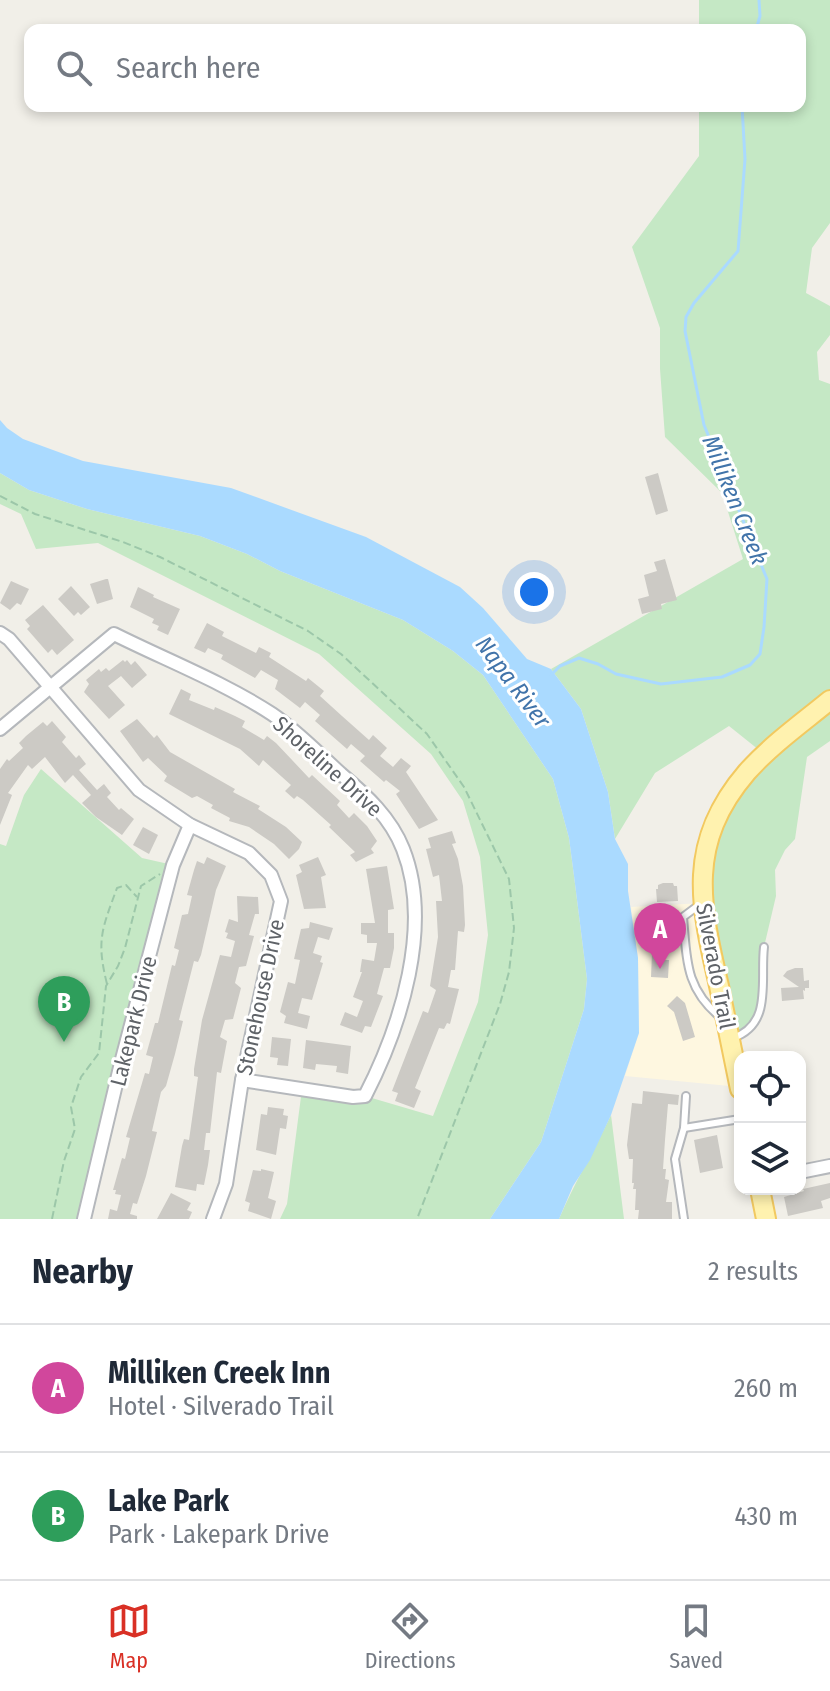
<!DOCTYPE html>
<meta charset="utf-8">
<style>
body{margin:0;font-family:"Fira Sans Condensed",sans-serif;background:#f2f2f3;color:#1f2937}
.controls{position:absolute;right:24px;bottom:24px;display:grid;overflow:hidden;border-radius:16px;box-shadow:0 4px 12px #0003}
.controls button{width:72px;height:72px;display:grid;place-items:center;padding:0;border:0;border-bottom:2px solid #e0e1e3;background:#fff;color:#1f2937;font:40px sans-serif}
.you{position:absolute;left:534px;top:592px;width:28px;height:28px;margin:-20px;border:6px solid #fff;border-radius:50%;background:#1a73e8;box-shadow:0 0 0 12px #1a73e833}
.badge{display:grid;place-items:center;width:52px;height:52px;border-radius:50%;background:#d93025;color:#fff;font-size:26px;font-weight:700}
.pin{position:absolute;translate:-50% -66px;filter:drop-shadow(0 2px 4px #0008)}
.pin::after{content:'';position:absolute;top:42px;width:28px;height:24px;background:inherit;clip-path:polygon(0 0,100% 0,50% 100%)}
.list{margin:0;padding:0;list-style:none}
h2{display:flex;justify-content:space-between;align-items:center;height:104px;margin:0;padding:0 32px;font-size:34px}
h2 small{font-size:26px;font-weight:400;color:#747a83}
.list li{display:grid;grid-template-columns:52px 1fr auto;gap:24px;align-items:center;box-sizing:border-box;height:128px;padding:0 32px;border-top:2px solid #e0e1e3}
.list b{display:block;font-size:30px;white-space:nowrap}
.list p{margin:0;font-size:26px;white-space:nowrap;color:#747a83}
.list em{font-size:26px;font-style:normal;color:#747a83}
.icon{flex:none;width:44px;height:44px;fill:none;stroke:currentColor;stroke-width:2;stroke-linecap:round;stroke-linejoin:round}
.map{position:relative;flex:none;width:830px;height:1219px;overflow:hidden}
.search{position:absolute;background:#fff;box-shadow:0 4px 12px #0003;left:24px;right:24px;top:24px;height:88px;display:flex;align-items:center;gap:20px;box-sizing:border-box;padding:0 28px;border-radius:16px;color:#747a83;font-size:30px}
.sheet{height:360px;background:#fff}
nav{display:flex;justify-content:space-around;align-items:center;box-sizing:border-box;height:112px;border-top:2px solid #e0e1e3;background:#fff;font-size:22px;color:#747a83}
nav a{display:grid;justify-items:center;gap:4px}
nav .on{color:#d93025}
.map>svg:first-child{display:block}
</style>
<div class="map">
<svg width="830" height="1219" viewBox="0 0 830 1219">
<rect width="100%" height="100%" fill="#f1efe8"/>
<polygon fill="#fef7e0" points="703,903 740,1087 625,1076 639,1033 638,958 631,907"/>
<g fill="#c5e8c5">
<polygon points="699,0 830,0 830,223 812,248 806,293 830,306 830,335 817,352 819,380 830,384 830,741 807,757 795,839 785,850 775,870 776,896 764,947 761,1012 734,1040 719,941 704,921 709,836 764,754 729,726 655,773 615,839 608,792 581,709 551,669 743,559 722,493 665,437 660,369 660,328 632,247 699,156 699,106 800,106 800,30 699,30"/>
<polygon points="0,473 29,490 87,509 200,536 247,554 280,571 403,620 453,651 483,675 553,779 569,838 574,876 587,979 584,1009 541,1142 490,1219 280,1219 287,1204 302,1089 365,1096 433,1116 478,1002 488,935 480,857 463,801 431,754 319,654 98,543 36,549 21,514 0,504"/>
<polygon points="41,769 142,858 173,865 85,1219 0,1219 0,844 6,846 24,795"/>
<path d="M611,1115L624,1219H559C574,1183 594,1151 611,1115Z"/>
</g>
<polygon fill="#aadaff" points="0,420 7,428 23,439 83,461 231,488 366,537 460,587 483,608 527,659 551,669 581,709 608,792 615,839 628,864 628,891 638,958 639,1033 611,1115 590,1160 573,1186 559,1219 490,1219 541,1142 584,1009 587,979 574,876 569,838 553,779 483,675 453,651 403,620 280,571 247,554 200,536 87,509 29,490 0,473"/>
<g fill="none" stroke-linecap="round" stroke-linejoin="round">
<g stroke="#aadaff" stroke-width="3">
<polyline points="756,30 760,16 759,0"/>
<polyline points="551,675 560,666 579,658 598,664 616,674 661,684 722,677 750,665 760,654 764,627 767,579 704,425 685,331 686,317 694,303 738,251 745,159 742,106"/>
</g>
</g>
<g fill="#cccac5">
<polygon points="658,473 668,511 656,515 645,477"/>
<polygon points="665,559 677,600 661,604 662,609 642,614 638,599 649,596 644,575 657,571 654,562"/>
<polygon points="106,579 108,579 113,599 97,604 90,584"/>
<polygon points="11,581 29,589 21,605 17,603 10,610 0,603"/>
<polygon points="71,586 90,607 81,615 78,612 74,616 58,599"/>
<polygon points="138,587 154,595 153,597 180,609 168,635 157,630 159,626 152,623 154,619 130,607"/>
<polygon points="43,605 74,640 57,655 52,649 48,653 27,629 30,626 25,620"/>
<polygon points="207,623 224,632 222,636 256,653 259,647 271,653 269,657 306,681 308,678 324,691 320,696 342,716 369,740 373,735 387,748 380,756 393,767 401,758 411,766 406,772 438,820 419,829 396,794 400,791 386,780 384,782 360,761 365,756 351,744 347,749 315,721 320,715 305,702 300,708 275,689 278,680 261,670 255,678 221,659 223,655 208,648 205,653 194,648"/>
<polygon points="123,660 125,662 127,660 131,665 135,661 147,675 132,688 121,676 108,686 125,705 109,719 84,692 89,684 86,680 99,669 101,672 106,668 109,671"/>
<polygon points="181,689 191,694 189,700 214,710 215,707 235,716 245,721 242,727 264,740 267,736 276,743 309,778 312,775 340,801 337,805 349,818 354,813 367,826 377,841 371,849 374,853 356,862 350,855 355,852 329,827 331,825 303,800 297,796 294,799 285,791 291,785 263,760 259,766 240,749 169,714"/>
<polygon points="137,719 154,738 157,735 170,752 235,789 233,792 260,806 258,809 286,827 302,842 299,849 289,859 274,844 249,827 229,821 230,818 211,808 213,805 197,796 192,798 164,781 167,776 148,758 143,762 120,731"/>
<polygon points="52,721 66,737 62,742 76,758 79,755 86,764 79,770 97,790 104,784 111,793 107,797 119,810 121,808 134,819 122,835 96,817 82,803 91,795 73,775 65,783 45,757 32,769 28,765 8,793 12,795 0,825 0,769 7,759 9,761 23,748 19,743 26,736 43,722 47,726"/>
<polygon points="143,827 158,835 149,854 133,845"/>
<polygon points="452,831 456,843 452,844 458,859 463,886 465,925 464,932 458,931 455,970 451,970 448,987 459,989 450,1024 447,1023 444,1029 439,1028 415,1088 421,1091 414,1108 395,1101 398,1093 392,1091 423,1011 428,1013 436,990 430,986 438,937 436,901 442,901 439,875 433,877 426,849 431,848 428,838"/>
<polygon points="207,857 226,866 216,890 201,955 198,962 194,961 179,1020 183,1021 175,1054 166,1086 161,1092 152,1131 157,1132 146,1176 137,1204 133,1203 130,1214 137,1216 137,1219 108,1219 110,1209 117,1211 121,1195 115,1194 116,1190 113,1190 122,1158 125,1159 130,1138 126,1137 145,1073 149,1074 153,1057 146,1055 155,1023 158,1023 172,965 175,966 179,950 174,948 182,915 188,914 192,896 187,895 194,870 197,861 204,864"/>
<polygon points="318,857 326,875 321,877 326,908 304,909 296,875 302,872 299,865"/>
<polygon points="387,866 394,909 388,910 388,933 394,933 394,948 390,968 384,968 377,994 383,996 371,1027 365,1026 362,1033 340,1025 345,1012 357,1017 363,1001 353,997 362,972 360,972 362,959 374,961 377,943 367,943 367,935 361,934 361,923 375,923 366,869"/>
<polygon points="663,883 673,883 674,886 677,886 678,901 657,902 656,889 658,889 658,885"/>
<polygon points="237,896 258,897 259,914 255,914 249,935 254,936 246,966 239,967 235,983 241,988 233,1019 225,1020 220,1037 227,1041 221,1073 217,1072 210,1133 206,1133 204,1150 210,1150 208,1165 204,1185 197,1184 196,1191 175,1187 182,1146 184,1139 189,1140 198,1077 194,1076 194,1069 202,1020 220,955 231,957 235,941 226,938 228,933 225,932 229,919 238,922"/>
<polygon points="310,922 333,928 329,940 318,937 313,953 322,956 320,962 323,963 312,1000 302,998 298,1013 310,1016 307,1029 284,1023 286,1016 280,1012 288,982 295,984 300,960 294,959 301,929 309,928"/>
<polygon points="652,953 665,954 665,960 669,960 668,978 651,977"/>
<polygon points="795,968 803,968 804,981 809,980 809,988 805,988 805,991 803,990 804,999 782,1001 781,988 799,987 783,976 787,971"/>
<polygon points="677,996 685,1003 695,1037 683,1041 674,1012 667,1006"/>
<polygon points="272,1037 291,1039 288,1066 277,1065 278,1058 270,1057"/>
<polygon points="306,1040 351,1046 348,1074 336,1072 337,1066 316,1064 315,1070 303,1068"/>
<polygon points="643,1091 679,1095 678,1105 668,1104 665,1140 663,1169 666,1169 665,1179 669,1180 666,1202 672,1202 672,1219 638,1219 639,1210 635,1210 636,1189 633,1189 634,1183 632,1183 633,1159 629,1159 627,1145 632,1103 642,1104"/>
<polygon points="268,1107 284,1109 283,1115 288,1116 286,1129 280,1128 276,1155 256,1150 261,1114 267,1115"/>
<polygon points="717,1135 723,1168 700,1173 694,1140"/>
<polygon points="261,1169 274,1172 268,1198 276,1201 271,1219 248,1211 250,1203 245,1201 253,1170 261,1171"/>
<polygon points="830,1183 830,1198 821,1201 823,1208 788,1216 784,1197 804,1191 803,1189"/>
<polygon points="171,1193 191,1203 187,1210 192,1212 189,1219 157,1219"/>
</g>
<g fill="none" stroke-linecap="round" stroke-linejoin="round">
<defs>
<g id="service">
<path d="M699,905L683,917C687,960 685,988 720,1017"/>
<path d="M733,1038C773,1024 760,981 764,947"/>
<polyline points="686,1096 684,1128 740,1119"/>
<polyline points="684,1219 675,1159 684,1128"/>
</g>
<g id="minor">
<polyline points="0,633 9,639 139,790 190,825 249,853 271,875 281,901 242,1080 226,1184 213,1219"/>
<path d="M0,729L114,634C166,660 223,682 272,714C297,731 319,754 341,774C366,795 391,818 403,849C433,925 401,1026 365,1096L353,1097L242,1080"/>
<polyline points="800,1172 830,1166"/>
<polyline points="84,1219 121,1063 173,865 190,825"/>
</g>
<g id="primary">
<path d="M740,1089C733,1054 726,1020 719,986C700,904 686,843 747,772C771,745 802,723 830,700"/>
<polyline points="760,1189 766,1219"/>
</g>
</defs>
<use href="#service" stroke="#b5b8bc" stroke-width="10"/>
<use href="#minor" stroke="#b5b8bc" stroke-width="16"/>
<use href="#primary" stroke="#f2c960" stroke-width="22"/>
<g stroke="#9cc7a9" stroke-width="2" stroke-dasharray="8 4" stroke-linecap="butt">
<polyline points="0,496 35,514 123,542 160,557 308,631 341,654 427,734 464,787 509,879 514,928 509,972 500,1004 417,1219"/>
<path d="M107,984C96,940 102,929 117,888L126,885L137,897"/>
<polyline points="52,1219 64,1161 75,1129 71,1107 81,1077 99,1053 106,986 118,966 125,948 141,886 160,874"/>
</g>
<use href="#service" stroke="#fff" stroke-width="6"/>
<use href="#minor" stroke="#fff" stroke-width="12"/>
<use href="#primary" stroke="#fff2af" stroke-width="18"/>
</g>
<g text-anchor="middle" stroke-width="6" stroke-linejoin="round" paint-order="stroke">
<g font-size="22" fill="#5f6368" stroke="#fff">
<text transform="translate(328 766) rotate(42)" y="8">Shoreline Drive</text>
<text transform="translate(716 966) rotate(79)" y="8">Silverado Trail</text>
<text transform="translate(260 997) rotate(-78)" y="8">Stonehouse Drive</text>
<text transform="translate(133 1021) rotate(-76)" y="8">Lakepark Drive</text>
</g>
<g font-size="24" font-style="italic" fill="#4174aa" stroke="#fff">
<text transform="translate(735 500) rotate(68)" y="8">Milliken Creek</text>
<text transform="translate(513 682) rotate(53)" y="8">Napa River</text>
</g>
</g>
</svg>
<div class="controls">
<button><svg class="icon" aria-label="locate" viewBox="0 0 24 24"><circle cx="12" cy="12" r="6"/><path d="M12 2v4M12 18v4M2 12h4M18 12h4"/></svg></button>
<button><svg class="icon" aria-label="layers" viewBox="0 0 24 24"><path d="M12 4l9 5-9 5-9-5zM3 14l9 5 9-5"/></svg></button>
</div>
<div class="you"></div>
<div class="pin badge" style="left:660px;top:969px;background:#d1479c">A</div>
<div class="pin badge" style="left:64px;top:1042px;background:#2e9e5b">B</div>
<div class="search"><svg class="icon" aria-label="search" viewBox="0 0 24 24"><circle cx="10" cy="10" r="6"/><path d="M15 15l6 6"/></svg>Search here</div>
</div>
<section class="sheet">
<h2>Nearby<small>2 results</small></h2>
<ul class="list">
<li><span class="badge" style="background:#d1479c">A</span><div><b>Milliken Creek Inn</b><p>Hotel · Silverado Trail</p></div><em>260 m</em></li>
<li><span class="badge" style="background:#2e9e5b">B</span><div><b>Lake Park</b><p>Park · Lakepark Drive</p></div><em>430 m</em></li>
</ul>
</section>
<nav>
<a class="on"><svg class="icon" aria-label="map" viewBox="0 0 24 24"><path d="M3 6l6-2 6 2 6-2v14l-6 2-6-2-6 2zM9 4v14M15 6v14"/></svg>Map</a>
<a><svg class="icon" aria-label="directions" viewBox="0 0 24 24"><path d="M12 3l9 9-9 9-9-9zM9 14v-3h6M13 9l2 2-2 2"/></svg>Directions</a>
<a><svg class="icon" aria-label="saved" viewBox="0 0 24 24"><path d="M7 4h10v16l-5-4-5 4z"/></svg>Saved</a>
</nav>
